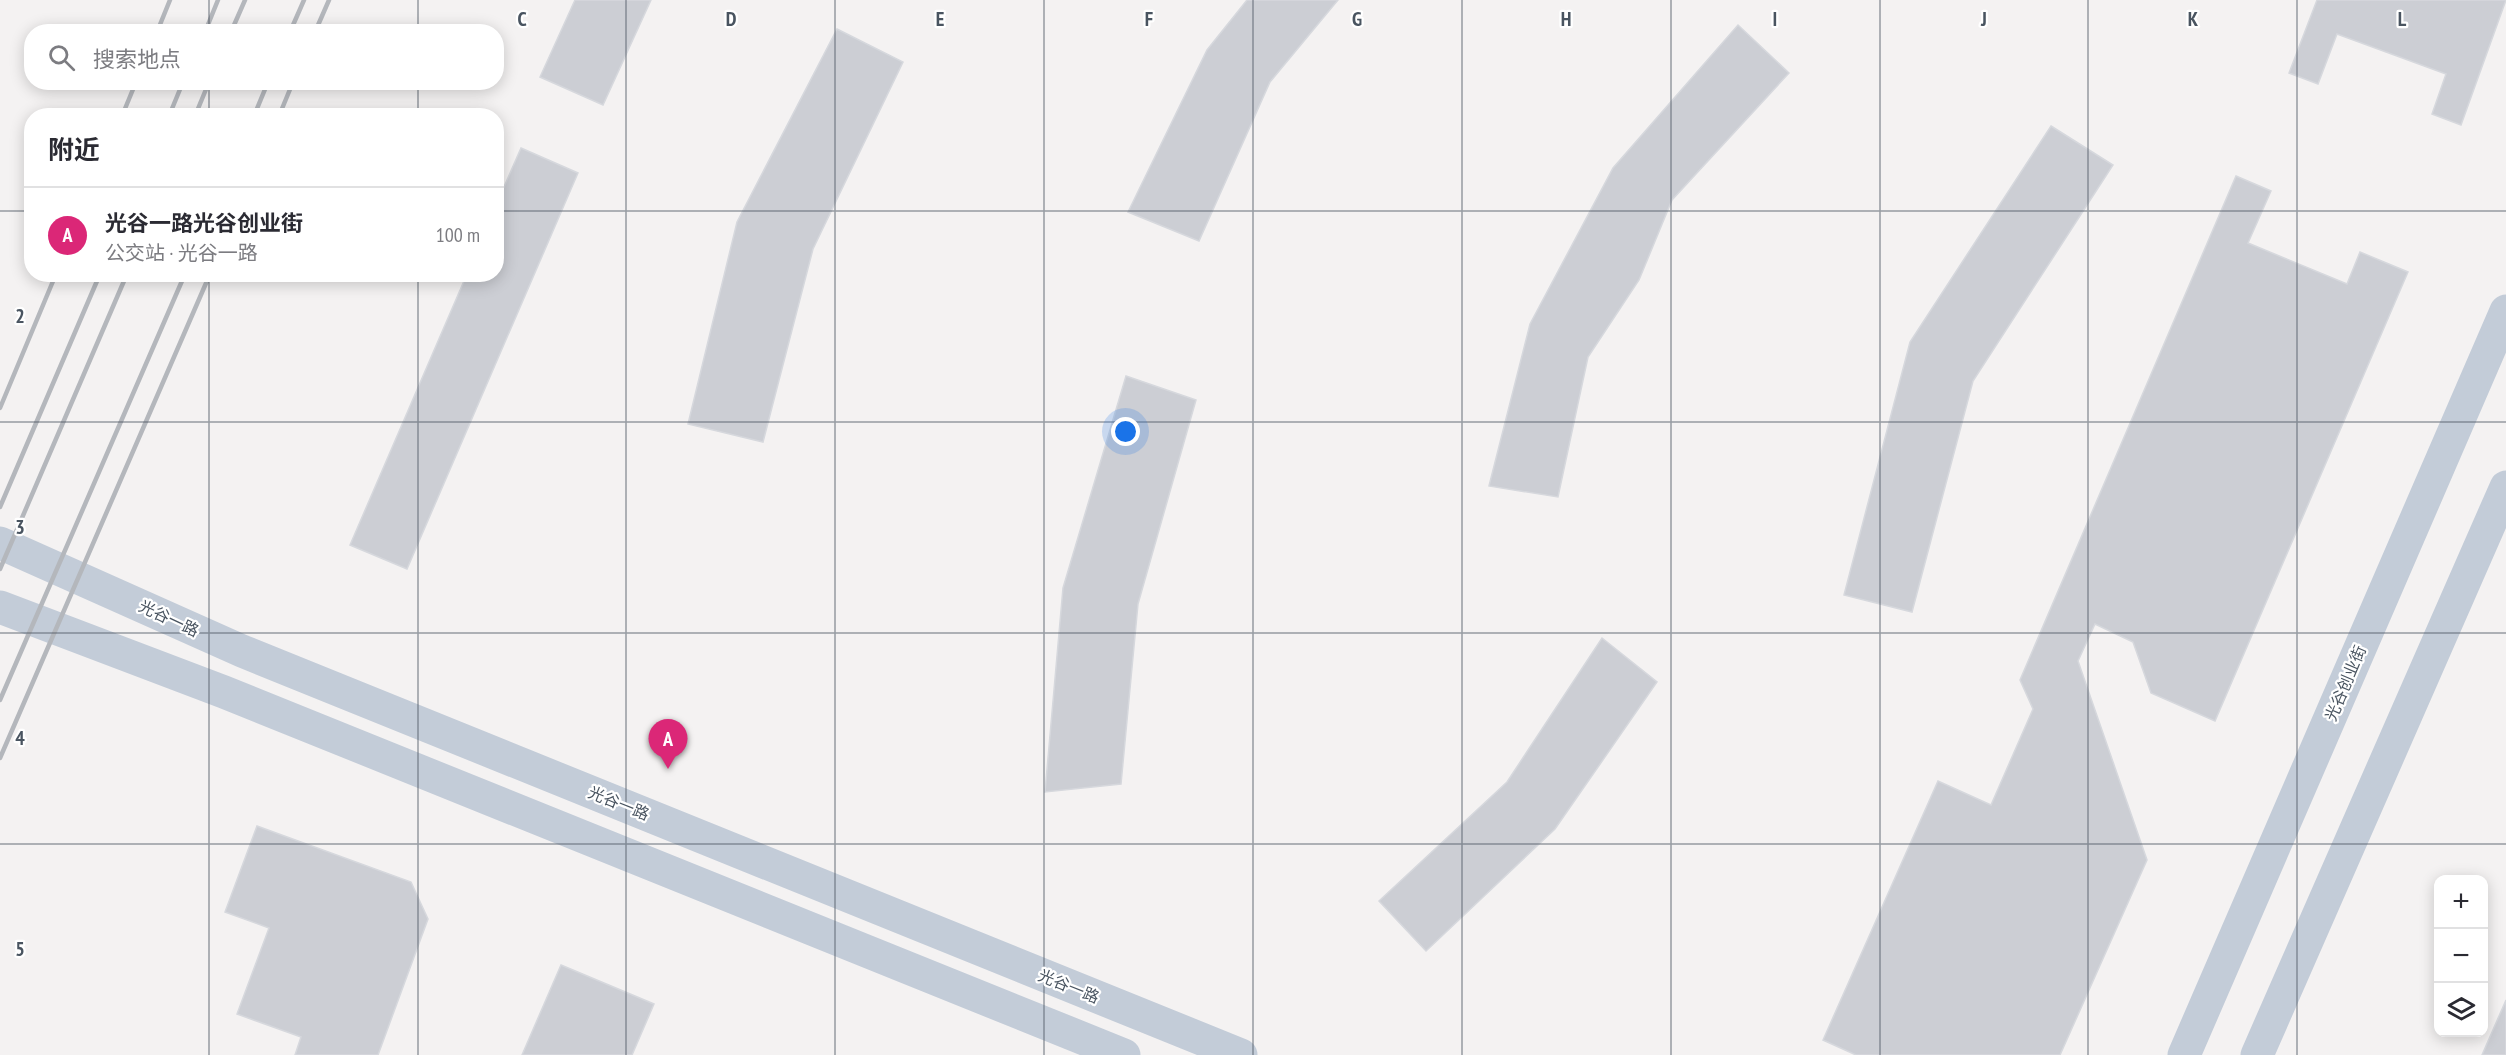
<!DOCTYPE html>
<html lang="zh">
<meta charset="utf-8">
<style>
body{margin:0;font-family:"PT Sans Narrow","Noto Sans SC",sans-serif;background:#f7f7f7;color:#2b2b33}
.controls{position:absolute;right:18px;bottom:18px;display:grid;overflow:hidden;border-radius:12px;box-shadow:0 3px 15px #0003}
.controls button{width:54px;height:54px;display:grid;place-items:center;padding:0;border:0;border-bottom:2px solid #e1e1e2;background:#fff;color:#2b2b33;font:30px sans-serif}
.you{position:absolute;left:1126px;top:432px;width:21px;height:21px;margin:-15px;border:4px solid #fff;border-radius:50%;background:#1a73e8;box-shadow:0 0 0 9px #1a73e833}
.badge{display:grid;place-items:center;width:39px;height:39px;border-radius:50%;background:#db2777;color:#fff;font-size:20px;font-weight:700}
.pin{position:absolute;translate:-50% -50px;filter:drop-shadow(0 2px 3px #0008)}
.pin::after{content:'';position:absolute;top:32px;width:21px;height:18px;background:inherit;clip-path:polygon(0 0,100% 0,50% 100%)}
.list{margin:0;padding:0;list-style:none}
h2{display:flex;justify-content:space-between;align-items:center;height:78px;margin:0;padding:0 24px;font-size:26px}
h2 small{font-size:20px;font-weight:400;color:#7c7c81}
.list li{display:grid;grid-template-columns:39px 1fr auto;gap:18px;align-items:center;box-sizing:border-box;height:96px;padding:0 24px;border-top:2px solid #e1e1e2}
.list b{display:block;font-size:22px;white-space:nowrap}
.list p{margin:0;font-size:20px;white-space:nowrap;color:#7c7c81}
.list em{font-size:20px;font-style:normal;color:#7c7c81}
.icon{flex:none;width:33px;height:33px;fill:none;stroke:currentColor;stroke-width:2;stroke-linecap:round;stroke-linejoin:round}
.map{position:relative;flex:none;width:2506px;height:1055px;overflow:hidden}
.search{position:absolute;background:#fff;box-shadow:0 3px 15px #0003;left:24px;top:24px;width:480px;height:66px;display:flex;align-items:center;gap:15px;box-sizing:border-box;padding:0 21px;border-radius:24px;color:#7c7c81;font-size:22px}
.panel{position:absolute;background:#fff;box-shadow:0 3px 15px #0003;left:24px;top:108px;width:480px;height:174px;border-radius:24px}
.map>svg:first-child{display:block}
</style>
<div class="map">
<svg width="2506" height="1055" viewBox="0 0 2506 1055">
<rect width="100%" height="100%" fill="#f4f2f2"/>
<g fill="#ccced4" stroke="#d6d8dd" stroke-width="1.5">
<polygon points="575,0 651,0 603,105 540,77"/>
<polygon points="1247,0 1338,0 1270,82 1199,241 1128,212 1207,50"/>
<polygon points="2317,0 2506,0 2461,125 2432,114 2446,74 2337,34 2318,84 2289,73"/>
<polygon points="1738,25 1789,73 1672,200 1639,280 1588,357 1558,497 1489,486 1530,324 1613,168"/>
<polygon points="837,29 903,62 813,249 763,442 688,424 737,222"/>
<polygon points="2051,126 2113,165 1973,381 1912,612 1844,595 1910,342"/>
<polygon points="521,148 578,173 407,569 350,545 467,274 496,274 496,205"/>
<polygon points="2236,176 2271,191 2248,243 2347,284 2360,252 2408,272 2215,721 2151,693 2133,642 2095,624 2078,661 2147,860 2060,1055 1856,1055 1823,1040 1938,781 1991,805 2033,709 2020,680"/>
<polygon points="1126,376 1196,400 1138,604 1121,784 1045,792 1063,588"/>
<polygon points="1602,638 1657,682 1555,829 1426,951 1379,901 1507,782"/>
<polygon points="257,826 411,882 428,919 378,1055 295,1055 301,1037 237,1014 269,928 225,912"/>
<polygon points="561,965 654,1004 632,1055 522,1055"/>
<polygon points="2506,1000 2506,1055 2482,1055"/>
</g>
<g fill="none" stroke-linecap="round" stroke-linejoin="round">
<g stroke="#c3ccd8" stroke-width="33">
<polyline points="0,543 242,651 1241,1055"/>
<polyline points="0,607 224,692 1124,1055"/>
<polyline points="2184,1055 2506,311"/>
<polyline points="2257,1055 2506,487"/>
</g>
<g stroke="#b4b7bc" stroke-width="4.5">
<polyline points="157,32 170,0"/>
<polyline points="205,32 218,0"/>
<polyline points="231,32 245,0"/>
<polyline points="290,32 304,0"/>
<polyline points="315,32 329,0"/>
<polyline points="122,116 136,82"/>
<polyline points="169,116 183,82"/>
<polyline points="195,116 209,82"/>
<polyline points="254,116 268,82"/>
<polyline points="279,116 293,82"/>
<polyline points="0,408 56,274"/>
<polyline points="0,507 100,274"/>
<polyline points="0,569 127,274"/>
<polyline points="0,700 185,274"/>
<polyline points="0,758 210,274"/>
</g>
</g>
<path fill="none" stroke="#495460" stroke-width="1.5" stroke-opacity="0.55" d="M209,0V32M418,0V32M626,0V1055M835,0V1055M1044,0V1055M1253,0V1055M1462,0V1055M1671,0V1055M1880,0V1055M2088,0V1055M2297,0V1055M209,82V116M418,82V116M0,211H32M496,211H2506M209,274V1055M418,274V1055M0,422H2506M0,633H2506M0,844H2506"/>
<g text-anchor="middle" stroke-width="4.5" stroke-linejoin="round" paint-order="stroke">
<g font-size="16" fill="#495460" stroke="#fff">
<text transform="translate(169 618) rotate(25)" y="6">光谷一路</text>
<text transform="translate(2345 683) rotate(-67)" y="6">光谷创业街</text>
<text transform="translate(619 803) rotate(22)" y="6">光谷一路</text>
<text transform="translate(1069 986) rotate(22)" y="6">光谷一路</text>
</g>
</g>
<g font-size="20" text-anchor="middle" font-weight="bold" fill="#495460" stroke="#fff" stroke-width="4.5" stroke-linejoin="round" paint-order="stroke">
<text x="522" y="26">C</text>
<text x="731" y="26">D</text>
<text x="940" y="26">E</text>
<text x="1149" y="26">F</text>
<text x="1357" y="26">G</text>
<text x="1566" y="26">H</text>
<text x="1775" y="26">I</text>
<text x="1984" y="26">J</text>
<text x="2193" y="26">K</text>
<text x="2402" y="26">L</text>
<text x="20" y="323">2</text>
<text x="20" y="534">3</text>
<text x="20" y="745">4</text>
<text x="20" y="956">5</text>
</g>
</svg>
<div class="controls">
<button>+</button>
<button>−</button>
<button><svg class="icon" aria-label="layers" viewBox="0 0 24 24"><path d="M12 4l9 5-9 5-9-5zM3 14l9 5 9-5"/></svg></button>
</div>
<div class="you"></div>
<div class="pin badge" style="left:668px;top:769px">A</div>
<div class="search"><svg class="icon" aria-label="search" viewBox="0 0 24 24"><circle cx="10" cy="10" r="6"/><path d="M15 15l6 6"/></svg>搜索地点</div>
<section class="panel">
<h2>附近<small></small></h2>
<ul class="list">
<li><span class="badge">A</span><div><b>光谷一路光谷创业街</b><p>公交站 · 光谷一路</p></div><em>100 m</em></li>
</ul>
</section>
</div>
